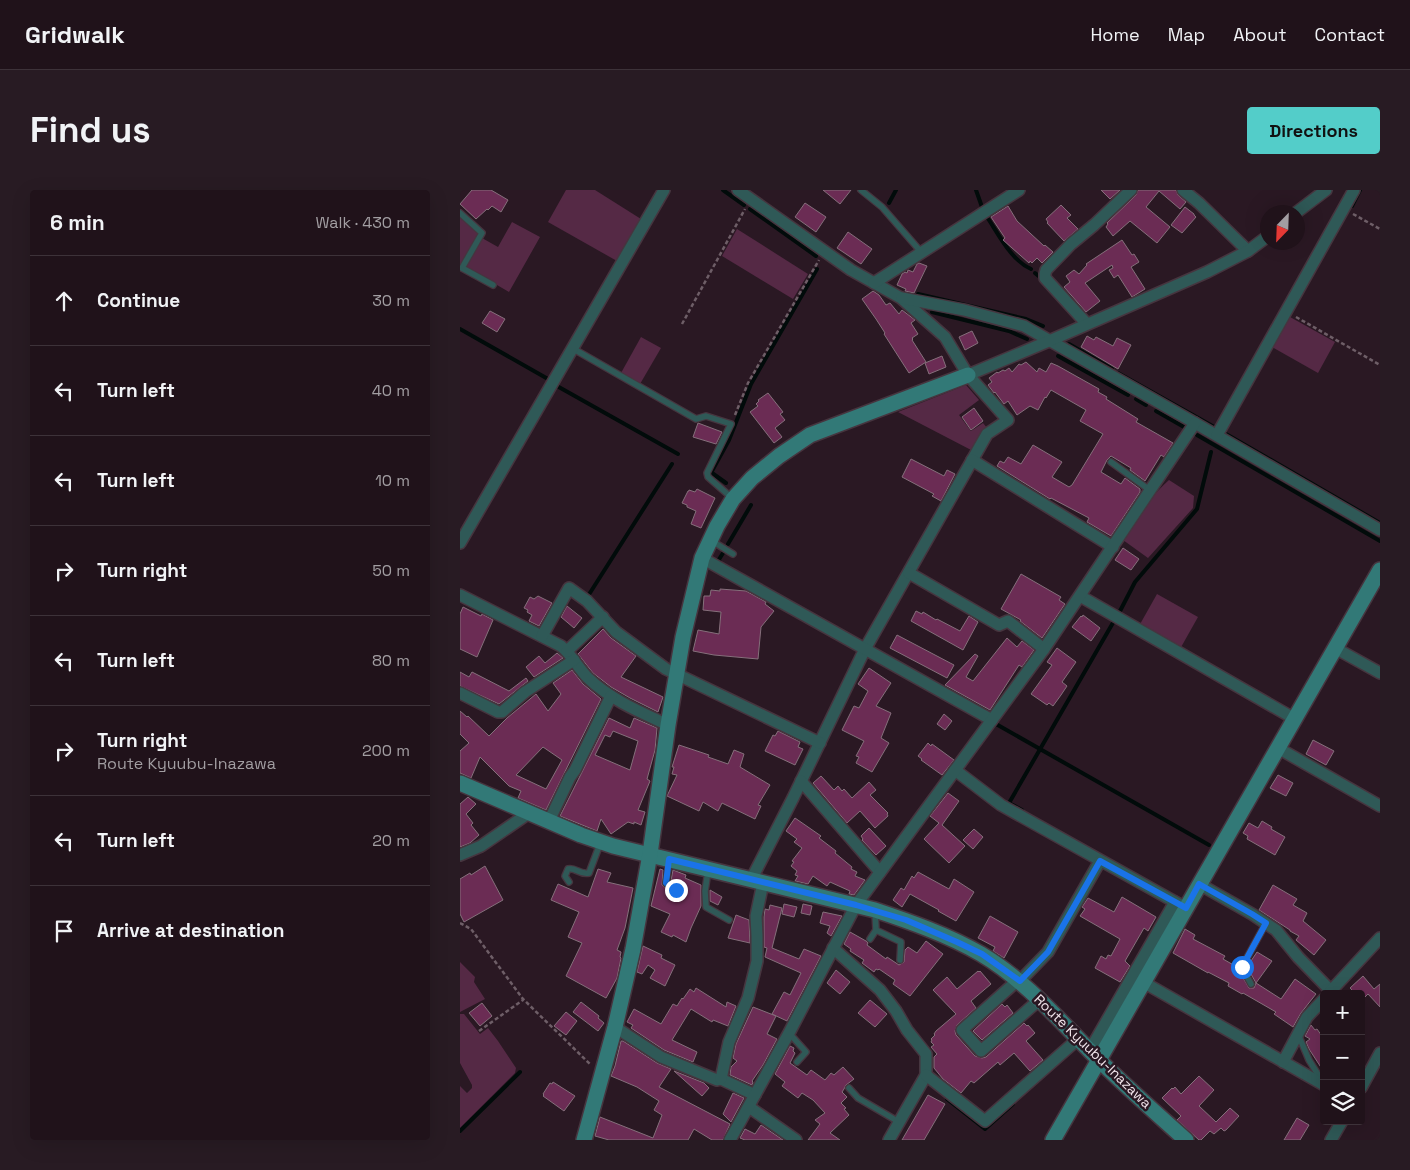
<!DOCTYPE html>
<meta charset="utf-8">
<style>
body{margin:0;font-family:"Space Grotesk",sans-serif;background:#281b23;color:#f1f3f6}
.controls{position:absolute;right:15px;bottom:15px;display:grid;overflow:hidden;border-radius:5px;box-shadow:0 5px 20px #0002}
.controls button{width:45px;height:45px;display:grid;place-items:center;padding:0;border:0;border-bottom:1px solid #3d3239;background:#20121a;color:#f1f3f6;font:25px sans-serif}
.compass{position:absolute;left:800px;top:15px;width:45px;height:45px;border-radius:50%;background:#20121a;box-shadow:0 5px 20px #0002;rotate:203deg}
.stop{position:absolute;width:15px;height:15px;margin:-11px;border:4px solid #1a73e8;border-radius:50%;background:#fff}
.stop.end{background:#1a73e8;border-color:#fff;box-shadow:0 1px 5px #0008}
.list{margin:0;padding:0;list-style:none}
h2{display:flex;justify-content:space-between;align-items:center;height:65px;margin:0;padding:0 20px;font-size:21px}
h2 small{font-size:16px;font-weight:400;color:#a29ea2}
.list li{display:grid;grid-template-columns:32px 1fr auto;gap:15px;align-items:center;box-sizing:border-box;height:90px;padding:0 20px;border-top:1px solid #3d3239}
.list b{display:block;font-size:19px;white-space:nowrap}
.list p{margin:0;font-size:16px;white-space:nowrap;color:#a29ea2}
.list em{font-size:16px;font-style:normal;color:#a29ea2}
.icon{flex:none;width:28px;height:28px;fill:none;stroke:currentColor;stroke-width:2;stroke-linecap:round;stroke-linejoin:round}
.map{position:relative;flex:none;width:920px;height:950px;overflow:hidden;border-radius:5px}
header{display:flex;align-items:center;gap:30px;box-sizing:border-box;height:70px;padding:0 25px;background:#20121a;border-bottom:1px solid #3d3239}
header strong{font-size:24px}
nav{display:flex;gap:28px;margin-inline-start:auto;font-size:18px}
.intro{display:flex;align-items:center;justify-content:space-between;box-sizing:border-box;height:120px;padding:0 30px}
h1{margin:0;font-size:35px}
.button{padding:12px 22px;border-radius:5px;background:#53cdc9;color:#111;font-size:18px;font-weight:700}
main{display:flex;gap:30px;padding:0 30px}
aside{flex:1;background:#20121a;border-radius:5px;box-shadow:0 5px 20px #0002}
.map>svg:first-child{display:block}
</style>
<header>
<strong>Gridwalk</strong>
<nav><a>Home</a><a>Map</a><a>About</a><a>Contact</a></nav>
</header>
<div class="intro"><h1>Find us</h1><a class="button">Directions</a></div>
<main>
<aside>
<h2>6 min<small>Walk · 430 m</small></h2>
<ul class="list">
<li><svg class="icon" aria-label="ahead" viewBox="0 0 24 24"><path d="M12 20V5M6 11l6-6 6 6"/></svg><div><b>Continue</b></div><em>30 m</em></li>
<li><svg class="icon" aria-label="left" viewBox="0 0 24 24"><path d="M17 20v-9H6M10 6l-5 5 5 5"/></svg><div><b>Turn left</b></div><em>40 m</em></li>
<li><svg class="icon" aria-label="left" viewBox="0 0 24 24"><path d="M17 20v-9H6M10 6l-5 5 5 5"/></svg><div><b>Turn left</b></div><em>10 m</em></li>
<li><svg class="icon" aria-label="right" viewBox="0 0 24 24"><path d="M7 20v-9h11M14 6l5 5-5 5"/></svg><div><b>Turn right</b></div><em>50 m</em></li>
<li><svg class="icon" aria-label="left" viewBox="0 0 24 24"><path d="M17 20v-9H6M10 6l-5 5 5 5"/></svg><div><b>Turn left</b></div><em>80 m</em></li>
<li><svg class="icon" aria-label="right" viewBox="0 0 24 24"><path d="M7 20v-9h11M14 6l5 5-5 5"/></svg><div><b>Turn right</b><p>Route Kyuubu-Inazawa</p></div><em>200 m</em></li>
<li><svg class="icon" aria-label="left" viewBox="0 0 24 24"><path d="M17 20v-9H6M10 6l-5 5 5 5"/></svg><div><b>Turn left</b></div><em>20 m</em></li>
<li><svg class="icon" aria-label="arrive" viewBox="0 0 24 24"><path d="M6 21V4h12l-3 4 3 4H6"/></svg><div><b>Arrive at destination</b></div></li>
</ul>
</aside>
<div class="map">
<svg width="920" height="950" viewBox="0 0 920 950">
<rect width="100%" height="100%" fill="#2a1823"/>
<g fill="#552945">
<polygon points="106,0 135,0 181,29 157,71 88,32"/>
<polygon points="0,27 18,42 18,46 0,77"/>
<polygon points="52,32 80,47 49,102 6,77 22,48 38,57"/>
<polygon points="277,39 348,84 333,109 262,66"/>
<polygon points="830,127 875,152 858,183 812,157"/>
<polygon points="181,147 201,158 180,194 161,183"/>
<polygon points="506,195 519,210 499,225 511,241 523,233 527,238 513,261 438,222"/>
<path d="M709,290L734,306L733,318L688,368L663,350C678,326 688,309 709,290Z"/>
<polygon points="697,404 738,427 720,459 679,436"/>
<polygon points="0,772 15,787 14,792 25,809 0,822"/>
<polygon points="0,824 4,824 20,844 28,838 38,851 56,878 55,883 0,938 0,896 7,903 12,898 12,895 0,873"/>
</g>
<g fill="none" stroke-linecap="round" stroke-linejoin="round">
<g stroke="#010b0a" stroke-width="4">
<polyline points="263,0 284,15"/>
<polyline points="516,0 522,17"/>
<polyline points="429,13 436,0"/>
<polyline points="892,16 900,0"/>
<polyline points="290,19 356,66"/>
<path d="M527,27C539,45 551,70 571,79"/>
<polyline points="575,83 581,88"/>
<polyline points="458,104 566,129 583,136"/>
<polyline points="472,122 549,141 567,149"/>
<polyline points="0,139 88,189"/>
<polyline points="609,154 652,179"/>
<polyline points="598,166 668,205"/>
<polyline points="658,183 756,238"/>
<polyline points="97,196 218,264"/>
<polyline points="676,209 686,215"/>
<polyline points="696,221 724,237"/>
<polyline points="766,244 920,333"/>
<polyline points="737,245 920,351"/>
<polyline points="266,293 252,283 252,281 269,250 291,194 357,79"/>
<polyline points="268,354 291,315"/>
<polyline points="260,372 258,371 263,363"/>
<polyline points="128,406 212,274"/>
<polyline points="659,423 675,392 737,319 751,262"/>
<polyline points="536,534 749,655"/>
<polyline points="562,620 549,613 654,431"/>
<polyline points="487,909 525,939 553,914"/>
<polyline points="0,941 60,882"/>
</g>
</g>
<g fill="#6b2c54" stroke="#856f7b" fill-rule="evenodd">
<polygon points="12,0 31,0 48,10 41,22 32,16 28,20 27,19 16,29 0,14"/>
<polygon points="363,0 391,0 380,14"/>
<polygon points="641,0 660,0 650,9"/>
<polygon points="678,0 716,0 718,5 726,12 720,19 699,1 686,17 710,37 697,53 670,31 653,46 646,37 648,34 647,33 676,5"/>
<polygon points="345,13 366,27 356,42 335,27"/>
<polygon points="601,15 611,25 607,28 618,39 604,51 587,33 588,32 586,29"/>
<polygon points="548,16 557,31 584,56 585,55 593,62 582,73 577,68 572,73 570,71 569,73 543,50 545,48 531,27"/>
<polygon points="725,17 734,24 734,25 736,27 722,43 711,35"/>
<polygon points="388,42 412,59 401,74 377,58"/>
<polygon points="662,50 672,65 674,64 679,72 671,77 685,99 672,107 658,85 654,88 649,80 653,78 652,75 625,93 640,111 626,122 604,97 610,92 606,86 614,80 619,84 627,75 626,74"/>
<polygon points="459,73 467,76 454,103 445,101 446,99 437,95 442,84 445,82 447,83 448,80 453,82 457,74"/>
<polygon points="413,101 419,105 426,115 430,113 439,124 442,120 455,130 451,133 458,144 452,148 453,149 452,150 466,172 449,183 424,144 425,143 416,129 402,109"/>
<polygon points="30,121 45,129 37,142 22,133"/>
<polygon points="512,141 518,153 505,160 499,147"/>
<polygon points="627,146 634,150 636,147 653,156 657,148 671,155 658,179 621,157"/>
<polygon points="482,166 486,177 469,184 465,173"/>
<polygon points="566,172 577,182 579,178 586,182 591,173 598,176 639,199 638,202 647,207 646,209 678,229 676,232 713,253 704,267 701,265 685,291 670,280 671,278 651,266 647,270 641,282 661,294 665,288 680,299 680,302 651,346 627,332 629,328 591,308 590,309 537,276 540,271 544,273 548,267 561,274 573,255 602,272 592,287 609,297 612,295 643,244 620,231 626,220 591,200 586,208 585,207 578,220 570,216 557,225 548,211 544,214 535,202 534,203 528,195 532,192 529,188 537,182 538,183 543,180 545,181 549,178 552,182 559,174 561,175"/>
<polygon points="308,203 323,222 320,224 325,230 315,238 322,247 314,253 290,222 298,216 296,214 299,211 298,210"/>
<polygon points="514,218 523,231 511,240 502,227"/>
<polygon points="238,233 262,242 256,254 233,247"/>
<polygon points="451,269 484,286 487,280 495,284 481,311 472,306 474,304 442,287"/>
<polygon points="237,299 255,308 241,338 231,334 236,321 227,317 227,315 222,313 228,301 229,301 229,300 235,302"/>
<polygon points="663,358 679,369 671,380 655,370"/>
<polygon points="561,384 601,407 599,410 605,414 582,448 560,431 561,430 541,419"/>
<polygon points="260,399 286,401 306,412 305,414 314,421 301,437 298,469 254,465 233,461 238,440 259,444 261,422 243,420 244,406 250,406 251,400 260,401"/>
<polygon points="78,406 92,413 79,436 69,431 72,425 67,422 68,420 64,418 70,407 74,409"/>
<polygon points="107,416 122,428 114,438 101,427"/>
<polygon points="3,417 21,426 22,424 33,430 17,467 0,459 0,424"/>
<polygon points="456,421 462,424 463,422 476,430 477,429 500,441 509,426 518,432 503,460 451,431"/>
<polygon points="623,425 640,438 631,451 612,437 621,426 622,427"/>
<polygon points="143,439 151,448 176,466 161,487 203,507 198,522 170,508 151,497 133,483 118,464"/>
<polygon points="437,445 494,475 487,488 430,458"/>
<polygon points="547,448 557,457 562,451 574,460 562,477 559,475 530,520 485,495 515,464 518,466 506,487 513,491"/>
<polygon points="597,458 616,472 602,492 607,496 601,505 593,516 589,513 587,515 571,504 592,475 587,472"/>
<polygon points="97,463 103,468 74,487 66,477 79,466 85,473"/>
<polygon points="409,478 431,493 416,516 431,523 421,548 429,553 412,582 396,573 399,567 396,566 404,551 382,540 394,516 399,518 408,501 398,494"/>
<path d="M112,480L123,494L141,509L86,620L58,608L61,601L49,596L20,567L11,588L0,583V561L9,553L0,544V521L7,527L8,526L29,546L47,528L76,504L88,521L101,504L93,493ZM83,557L102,570L86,599L56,585Z"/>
<polygon points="0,482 9,487 12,482 49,501 66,488 68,491 39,514 0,496"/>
<polygon points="484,524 492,531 485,540 477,534"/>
<path d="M149,528L170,538L174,528L197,538L195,560L187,589L190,591L178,620L185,622L181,635L174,632V634L168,632L151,644L141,629L137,641L100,626ZM153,541L178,551L170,580L135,565L145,545L150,547Z"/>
<polygon points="318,541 340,552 338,557 343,559 335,575 305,561 313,545 315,546"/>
<polygon points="853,550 874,561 866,575 846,564"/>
<polygon points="468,553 471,556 472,554 494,570 482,585 461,570 462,569 458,566"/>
<polygon points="219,555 249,565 248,567 268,574 274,560 284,564 280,577 310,595 298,615 301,616 295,629 262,613 258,621 243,612 239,621 207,606 217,585 212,584 214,577 212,577"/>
<polygon points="818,585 833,593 826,606 810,598"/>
<polygon points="361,586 374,600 378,596 382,601 384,599 392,608 409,592 416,600 410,605 428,623 427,624 428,626 415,638 400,621 387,633 353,593"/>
<polygon points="488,603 499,611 482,635 505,656 489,673 464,649 479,633 470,626"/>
<polygon points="8,607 16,614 6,624 13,633 11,635 19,645 10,653 0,657 0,614"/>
<polygon points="335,628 361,646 359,648 376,661 375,663 392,677 391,679 397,682 395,686 405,690 394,705 389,704 390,701 370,692 367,696 353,686 348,694 335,691 338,686 335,685 337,681 331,676 334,672 332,671 342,658 334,652 337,649 326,641"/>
<polygon points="802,631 812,637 811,639 825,647 815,665 787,649 788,646 783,643 789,633 798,638"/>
<polygon points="409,638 426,656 416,665 402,650 403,649 401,646"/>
<polygon points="514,639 523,647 513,659 503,650"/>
<polygon points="25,676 43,710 4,732 0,724 0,689 10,683 11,685"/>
<polygon points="138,679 151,683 147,692 173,698 165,738 157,760 161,762 160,767 161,768 157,788 146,808 106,786 122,753 108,747 119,722 91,710 98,694 128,707"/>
<polygon points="200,679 203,680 202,695 214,704 218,704 221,700 219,696 211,691 213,680 226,685 225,688 241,695 241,716 231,738 226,752 213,745 212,747 201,742 210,724 191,716"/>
<polygon points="458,682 489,699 494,689 514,702 496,731 478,721 479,720 450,704 442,717 433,710 441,698 444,700 452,686 454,688"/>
<polygon points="813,695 837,709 833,715 847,723 843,731 866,750 854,765 836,750 839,746 830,741 830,740 799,720"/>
<polygon points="250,700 262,707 258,715 250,711"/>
<polygon points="662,707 696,727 688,741 684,738 665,771 670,776 660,792 635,778 641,766 646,769 648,765 651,766 660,749 620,726 625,719 622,717 628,708 654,722"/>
<polygon points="324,714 337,717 334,727 322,724"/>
<polygon points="343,714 352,716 350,725 341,723"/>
<polygon points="310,715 322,718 312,758 339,769 344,759 361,766 327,831 312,824 324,802 330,805 341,783 305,767 307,758 304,757 304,727 305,719 309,720"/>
<polygon points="363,722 382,726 371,746 367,743 370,736 360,733"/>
<polygon points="276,725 289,730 290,753 268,748"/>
<polygon points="530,726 558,742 544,768 533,761 535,757 518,748"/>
<polygon points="725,739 735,745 733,749 765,766 763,769 777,777 789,798 794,798 796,793 821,809 835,789 856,804 841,823 833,837 814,824 816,822 783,803 782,804 768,796 769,793 748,782 748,783 713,763"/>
<polygon points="390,742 406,751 408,753 407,755 426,769 427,767 439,775 444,772 445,760 448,757 457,763 466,751 483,764 450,806 433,794 435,790 419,779 418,780 416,779 414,782 402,773 404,770 390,761 391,759 384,754"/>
<polygon points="183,756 202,765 201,768 215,775 205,796 190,788 195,780 188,775 182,784 177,782"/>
<polygon points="797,762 812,771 796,793 787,777"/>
<polygon points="376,780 390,792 380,804 367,793"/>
<polygon points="518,781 519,782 520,781 531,794 511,811 516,818 497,835 495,841 496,845 515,866 522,868 526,867 564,833 567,836 568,835 575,843 566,851 583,870 570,881 554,863 540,875 538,872 514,893 511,891 501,903 483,889 474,878 474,867 477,864 471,857 474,855 471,852 472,850 471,849 475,845 474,844 476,841 496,824 473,800 487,787 497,799"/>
<polygon points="903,786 914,799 920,794 920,817 908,804 902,810 901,804 896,804 890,798"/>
<polygon points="236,798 266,817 267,812 276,816 268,836 253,830 252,832 231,819 212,850 237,862 233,872 204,860 171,838 173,835 167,832 174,819 201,834 213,814 217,816 222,808 223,809 230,799 234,802"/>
<polygon points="410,810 427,824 415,837 398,823"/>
<polygon points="121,812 139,826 138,828 144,833 138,841 113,822"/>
<polygon points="22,813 32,826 20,836 9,823"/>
<polygon points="542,814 545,817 547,815 553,823 522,850 513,841"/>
<polygon points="293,817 316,826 307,844 317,849 303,875 292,891 293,892 292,895 270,885 271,877 277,871 273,868 276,854"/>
<polygon points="106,822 117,831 106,845 94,836"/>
<polygon points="851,835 855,840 857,839 864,849 864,882 849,859 846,852 850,849 845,846"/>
<polygon points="161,851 163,851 197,873 211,879 199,897 270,934 263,950 252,950 234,939 228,950 149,950 135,946 140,927 193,948 202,925 194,920 199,911 177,897 151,886 155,876"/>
<polygon points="330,856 334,858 333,861 335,863 330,873 347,885 351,880 365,890 371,883 374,885 383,877 394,889 386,895 384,899 382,902 387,907 381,913 386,918 384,919 389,925 370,943 380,950 348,950 360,934 355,930 365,923 353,910 342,903 338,908 322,896 325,892 315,884"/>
<polygon points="214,881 244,893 249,898 242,906"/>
<polygon points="739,886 754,900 739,916 756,932 770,918 779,926 766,940 764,941 761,938 754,944 750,941 741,950 739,950 717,930 721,926 702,908 712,898 713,899 715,897 721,904"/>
<polygon points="93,892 115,906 104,921 83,906 84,905 83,904 90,893 92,894"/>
<polygon points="273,903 284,908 271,932 263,924"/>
<polygon points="468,905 485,914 464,950 442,950"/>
<polygon points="837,928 849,935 840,950 824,950"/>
<polygon points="301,935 323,950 285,950 280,948 285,939 295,944"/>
</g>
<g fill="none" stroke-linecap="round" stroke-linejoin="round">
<defs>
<g id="lane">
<polyline points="401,0 422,17 462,63"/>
<polyline points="0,23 22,43 2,78 33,95"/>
<polyline points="112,158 236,229 246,226 271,234 247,283 248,287 272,308"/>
<polyline points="651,272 691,301"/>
<polyline points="252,351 273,364"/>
<polyline points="209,671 206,693 216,700"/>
<polyline points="248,681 245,701 246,717 269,730"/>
<path d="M109,692L105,686L108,679C116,677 119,685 129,683L140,654"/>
<polyline points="415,722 416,740 441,752 440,770"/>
<polyline points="410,749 416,740"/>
<polyline points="791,794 782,777 806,733"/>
<polyline points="329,843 346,862 337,872"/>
<polyline points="838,844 849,870 862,891"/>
<polyline points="389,898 398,908 439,932"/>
</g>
<g id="street">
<polyline points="278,0 391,80 441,108 485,147 508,185 548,230 527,244 405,459 333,608 291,690"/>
<polyline points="723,0 739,13 788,61"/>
<polyline points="837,22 866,0"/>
<polyline points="414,93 559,0"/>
<polyline points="442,108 504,120 564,136 735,233 920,340"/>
<polyline points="627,134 585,88 585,84 586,80 611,54 634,35 671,0"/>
<polyline points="508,185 589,151 747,82 788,61 808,46"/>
<polyline points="757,245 894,0"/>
<polyline points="512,270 653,357"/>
<polyline points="0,353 204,0"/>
<polyline points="242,368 532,530"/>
<polyline points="449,383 539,435 548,431 584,459"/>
<path d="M0,405L101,456C112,465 118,478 128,488C151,510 180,522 208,535"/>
<polyline points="620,406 835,529"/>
<polyline points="82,446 109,398 127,411 156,442 206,479 360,553"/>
<polyline points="875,458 920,483"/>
<polyline points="107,461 143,427"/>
<polyline points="0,503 38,522 42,522 65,502 114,470"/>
<polyline points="818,558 920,616"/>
<polyline points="495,580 541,615 726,718"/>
<polyline points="341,591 420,682"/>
<polyline points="89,631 110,587 115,580 151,506"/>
<polyline points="0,665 21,656 69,623"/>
<polyline points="739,694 792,724 816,740 838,767 871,801"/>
<polyline points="373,758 420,800 436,821 447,840 466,864 466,885 429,950"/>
<polyline points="558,790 502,840 521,861 579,810"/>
<polyline points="560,791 588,762 640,671"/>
<polyline points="683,792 864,895"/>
<polyline points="868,804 920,748"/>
<polyline points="155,837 201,867 257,890 261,889 295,905"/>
<polyline points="630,860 715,712"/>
<polyline points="823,872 847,827 864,809"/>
<polyline points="466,885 525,931 618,849"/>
<polyline points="261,889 269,852 288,808 297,771 297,746 296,726 303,693"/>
<polyline points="901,898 920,863"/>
<polyline points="289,917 336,950"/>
<polyline points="270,950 329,843 396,715 584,459 735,233"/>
<polyline points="871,950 882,931"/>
</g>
<g id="secondary">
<path d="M0,593L121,645L153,656L415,720C451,732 488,745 521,764C565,790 600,831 636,867C665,896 696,923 726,950"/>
<polyline points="124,950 155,837 173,759 190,664 208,535 223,447 242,368 257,336 273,309 292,288 319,266 350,245 508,185"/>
<polyline points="593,950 920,380"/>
</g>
</defs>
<use href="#lane" stroke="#46353f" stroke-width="8"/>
<use href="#street" stroke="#46353f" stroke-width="14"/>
<use href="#secondary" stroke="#46353f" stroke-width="18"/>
<g stroke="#6e5e67" stroke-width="2.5" stroke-dasharray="4 2.5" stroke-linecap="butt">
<polyline points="893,24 920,39"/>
<polyline points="836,127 920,175"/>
<polyline points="222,134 285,19"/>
<polyline points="275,225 288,193 359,70"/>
<polyline points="0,733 11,739 63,809 131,875"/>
<polyline points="19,841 63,810"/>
</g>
<use href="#lane" stroke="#2f5957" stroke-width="5.5"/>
<use href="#street" stroke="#2f5957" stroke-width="11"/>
<use href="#secondary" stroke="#327977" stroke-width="15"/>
</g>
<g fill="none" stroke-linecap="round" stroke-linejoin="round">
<polyline stroke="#1a73e8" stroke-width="6" points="216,700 206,693 209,669 396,715 446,730 497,752 522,764 560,791 588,762 640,671 726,718 739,694 792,724 806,733 782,777"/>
</g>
<g text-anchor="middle" stroke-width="5" stroke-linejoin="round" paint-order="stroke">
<g font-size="14" fill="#f2e5ec" stroke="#2a1823">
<text transform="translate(633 861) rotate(44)" y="5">Route Kyuubu-Inazawa</text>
</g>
</g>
</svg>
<div class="controls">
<button>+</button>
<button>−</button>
<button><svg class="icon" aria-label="layers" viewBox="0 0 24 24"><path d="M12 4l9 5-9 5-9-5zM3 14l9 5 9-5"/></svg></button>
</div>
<svg class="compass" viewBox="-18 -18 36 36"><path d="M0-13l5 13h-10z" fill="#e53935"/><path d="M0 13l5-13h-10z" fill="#a29ea2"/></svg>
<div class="stop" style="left:782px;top:777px"></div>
<div class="stop end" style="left:216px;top:700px"></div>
</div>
</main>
